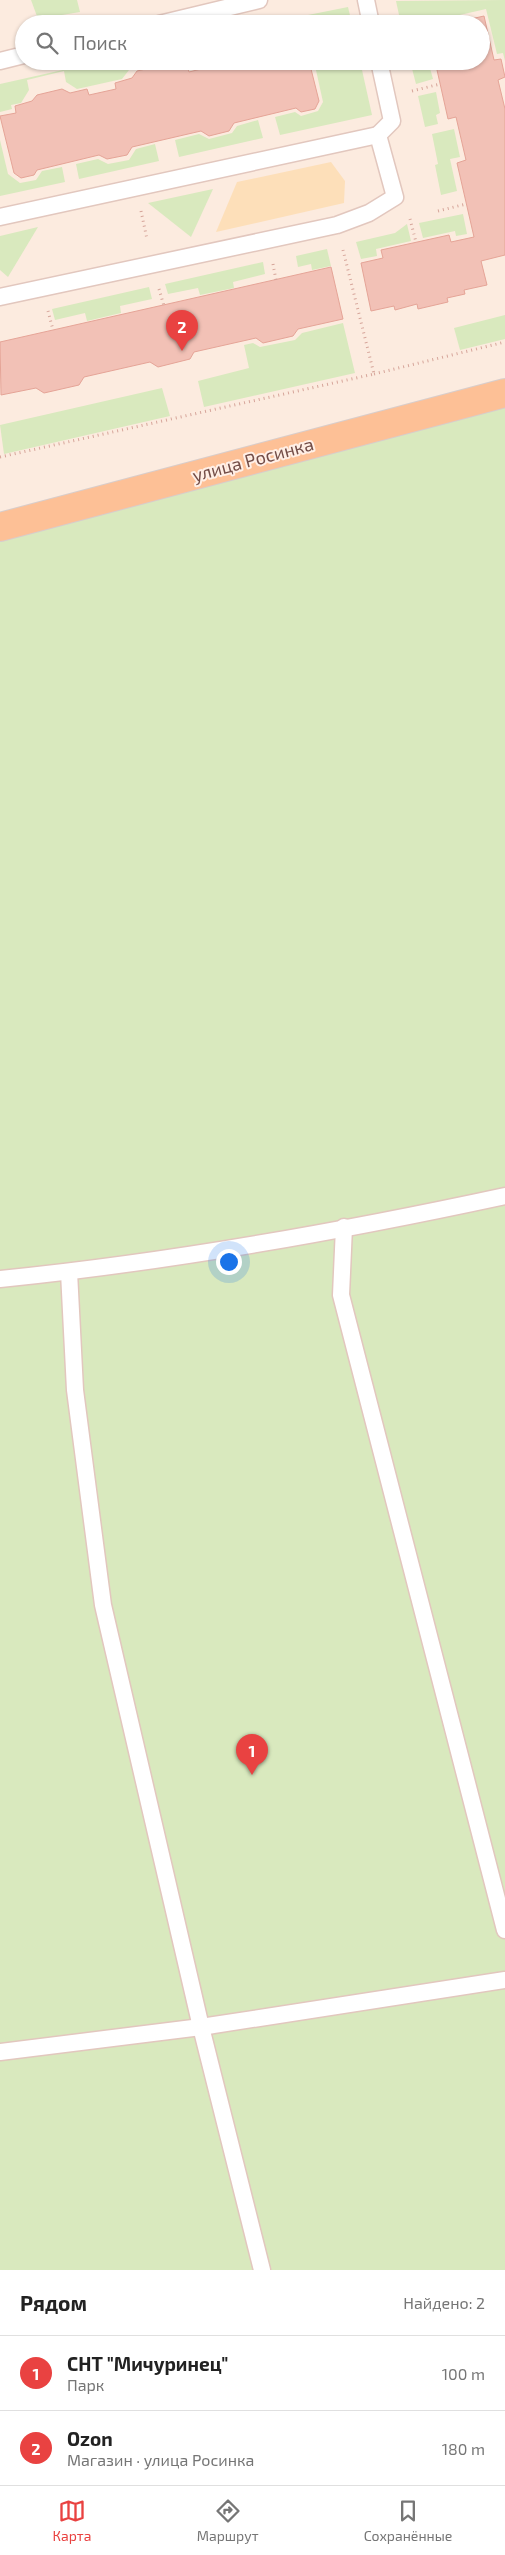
<!DOCTYPE html>
<html lang="ru">
<meta charset="utf-8">
<style>
body{margin:0;font-family:"Exo 2",sans-serif;background:#f6f6f6;color:#222}
.you{position:absolute;left:228px;top:1261px;width:18px;height:18px;margin:-12px;border:4px solid #fff;border-radius:50%;background:#1a73e8;box-shadow:0 0 0 8px #1a73e833}
.badge{display:grid;place-items:center;width:32px;height:32px;border-radius:50%;background:#e94241;color:#fff;font-size:16px;font-weight:700}
.pin{position:absolute;translate:-50% -41px;filter:drop-shadow(0 1px 2px #0008)}
.pin::after{content:'';position:absolute;top:26px;width:18px;height:15px;background:inherit;clip-path:polygon(0 0,100% 0,50% 100%)}
.list{margin:0;padding:0;list-style:none}
h2{display:flex;justify-content:space-between;align-items:center;height:65px;margin:0;padding:0 20px;font-size:21px}
h2 small{font-size:16px;font-weight:400;color:#767676}
.list li{display:grid;grid-template-columns:32px 1fr auto;gap:15px;align-items:center;box-sizing:border-box;height:75px;padding:0 20px;border-top:1px solid #e0e0e0}
.list b{display:block;font-size:19px;white-space:nowrap}
.list p{margin:0;font-size:16px;white-space:nowrap;color:#767676}
.list em{font-size:16px;font-style:normal;color:#767676}
.icon{flex:none;width:28px;height:28px;fill:none;stroke:currentColor;stroke-width:2;stroke-linecap:round;stroke-linejoin:round}
.map{position:relative;flex:none;width:505px;height:2270px;overflow:hidden}
.search{position:absolute;background:#fff;box-shadow:0 1px 4px #0004;left:15px;right:15px;top:15px;height:55px;display:flex;align-items:center;gap:12px;box-sizing:border-box;padding:0 18px;border-radius:28px;color:#767676;font-size:19px}
.sheet{height:215px;background:#fff}
nav{display:flex;justify-content:space-around;align-items:center;box-sizing:border-box;height:70px;border-top:1px solid #e0e0e0;background:#fff;font-size:14px;color:#767676}
nav a{display:grid;justify-items:center;gap:2px}
nav .on{color:#e94241}
.map>svg:first-child{display:block}
</style>
<div class="map">
<svg width="505" height="2270" viewBox="0 0 505 2270">
<rect width="100%" height="100%" fill="#fcebdf"/>
<g fill="#d9e9be">
<polygon points="31,0 77,0 80,12 38,19"/>
<polygon points="505,0 505,61 503,53 497,54 486,9 429,22 429,24 401,24 396,1"/>
<polygon points="348,7 352,24 305,24 303,16"/>
<polygon points="103,61 127,61 129,70 122,79 77,89 66,82 64,71 27,80 29,90 21,103 11,105 12,109 0,112 0,84"/>
<polygon points="314,61 360,61 372,115 280,135 275,117 295,112 301,116 318,111 323,102"/>
<polygon points="410,61 428,61 433,79 416,84"/>
<polygon points="436,92 440,113 436,115 438,124 425,127 418,96"/>
<polygon points="258,120 263,138 179,157 175,140 199,134 209,139 232,133 237,126"/>
<polygon points="454,129 460,157 450,159 457,191 441,195 435,165 438,164 432,134"/>
<polygon points="0,140 8,174 20,183 36,180 42,171 62,167 65,182 0,196"/>
<polygon points="155,144 159,161 79,179 76,164 98,159 108,164 129,160 136,149"/>
<polygon points="213,189 191,237 148,203"/>
<polygon points="463,214 467,234 456,236 455,231 423,238 419,223"/>
<polygon points="407,224 411,241 376,249 377,256 361,259 356,242 395,233"/>
<polygon points="38,227 8,277 0,270 0,236"/>
<polygon points="327,249 331,266 312,270 311,264 298,267 296,256"/>
<polygon points="263,262 265,274 233,282 234,288 200,295 198,288 168,294 165,284"/>
<polygon points="149,287 152,299 120,306 121,313 87,321 85,313 55,320 52,309"/>
<polygon points="505,315 505,339 460,350 454,328"/>
<polygon points="343,323 355,373 204,407 198,381 249,368 244,345 253,343 260,347 295,340 302,333"/>
<polygon points="162,388 170,416 4,454 0,425"/>
<polygon points="505,405 505,2270 0,2270 0,533"/>
</g>
<polygon fill="#fddfb9" points="331,162 345,181 344,203 216,232 237,182"/>
<g fill="#f2c1b6" stroke="#e5a497">
<polygon points="484,16 494,60 501,59 505,77 498,80 505,109 505,255 481,261 487,285 464,290 465,294 447,298 448,302 418,309 417,304 395,310 394,306 371,311 361,263 383,258 381,250 449,235 451,242 474,237 457,163 466,160 456,117 448,119 435,61 481,61 481,24 448,24"/>
<polygon points="216,61 309,61 319,101 315,109 301,112 296,108 234,123 229,131 209,136 201,131 132,147 127,155 107,159 99,155 37,170 34,175 21,178 14,173 0,116 16,113 15,106 32,101 37,95 62,89 70,93 87,89 89,95 116,89 115,83 132,78 137,71 163,65 170,69 187,65 189,72 217,65"/>
<polygon points="331,267 343,319 298,329 293,336 263,343 256,338 194,352 190,359 158,367 150,362 84,377 79,385 44,393 36,388 1,395 0,342"/>
</g>
<g fill="none" stroke-linecap="round" stroke-linejoin="round">
<defs>
<g id="service">
<polyline points="366,0 371,24"/>
<polyline points="159,24 259,0"/>
<polyline points="0,61 24,55"/>
<polyline points="0,217 378,135"/>
<polyline points="0,297 337,225 369,213 395,197 378,135 392,121 379,61"/>
<polyline points="344,1227 341,1295 505,1930"/>
<polyline points="69,1272 75,1390 103,1605 201,2027 262,2270"/>
<path d="M0,1279C170,1262 338,1232 505,1196"/>
<polyline points="0,2052 201,2027 505,1980"/>
</g>
<polyline id="primary" points="0,527 505,393"/>
</defs>
<use href="#service" stroke="#e2c7be" stroke-width="19"/>
<use href="#primary" stroke="#d8cdcb" stroke-width="30"/>
<g stroke="#d6a59a" stroke-width="3" stroke-dasharray="1 4" stroke-linecap="butt">
<polyline points="412,91 440,84"/>
<polyline points="141,211 147,239"/>
<polyline points="438,211 466,204"/>
<polyline points="410,219 416,242"/>
<polyline points="273,264 276,280"/>
<polyline points="159,289 164,306"/>
<polyline points="48,311 53,330"/>
<polyline points="374,374 505,342"/>
<polyline points="0,457 374,374 343,250"/>
</g>
<use href="#service" stroke="#fff" stroke-width="16"/>
<use href="#primary" stroke="#fdc096" stroke-width="28"/>
</g>
<g text-anchor="middle" stroke-width="4" stroke-linejoin="round" paint-order="stroke">
<g font-size="18" fill="#734d47" stroke="#ffefe6">
<text transform="translate(253 460) rotate(-15)" y="6">улица Росинка</text>
</g>
</g>
</svg>
<div class="you"></div>
<div class="pin badge" style="left:252px;top:1775px">1</div>
<div class="pin badge" style="left:182px;top:351px">2</div>
<div class="search"><svg class="icon" aria-label="search" viewBox="0 0 24 24"><circle cx="10" cy="10" r="6"/><path d="M15 15l6 6"/></svg>Поиск</div>
</div>
<section class="sheet">
<h2>Рядом<small>Найдено: 2</small></h2>
<ul class="list">
<li><span class="badge">1</span><div><b>СНТ &quot;Мичуринец&quot;</b><p>Парк</p></div><em>100 m</em></li>
<li><span class="badge">2</span><div><b>Ozon</b><p>Магазин · улица Росинка</p></div><em>180 m</em></li>
</ul>
</section>
<nav>
<a class="on"><svg class="icon" aria-label="map" viewBox="0 0 24 24"><path d="M3 6l6-2 6 2 6-2v14l-6 2-6-2-6 2zM9 4v14M15 6v14"/></svg>Карта</a>
<a><svg class="icon" aria-label="directions" viewBox="0 0 24 24"><path d="M12 3l9 9-9 9-9-9zM9 14v-3h6M13 9l2 2-2 2"/></svg>Маршрут</a>
<a><svg class="icon" aria-label="saved" viewBox="0 0 24 24"><path d="M7 4h10v16l-5-4-5 4z"/></svg>Сохранённые</a>
</nav>
